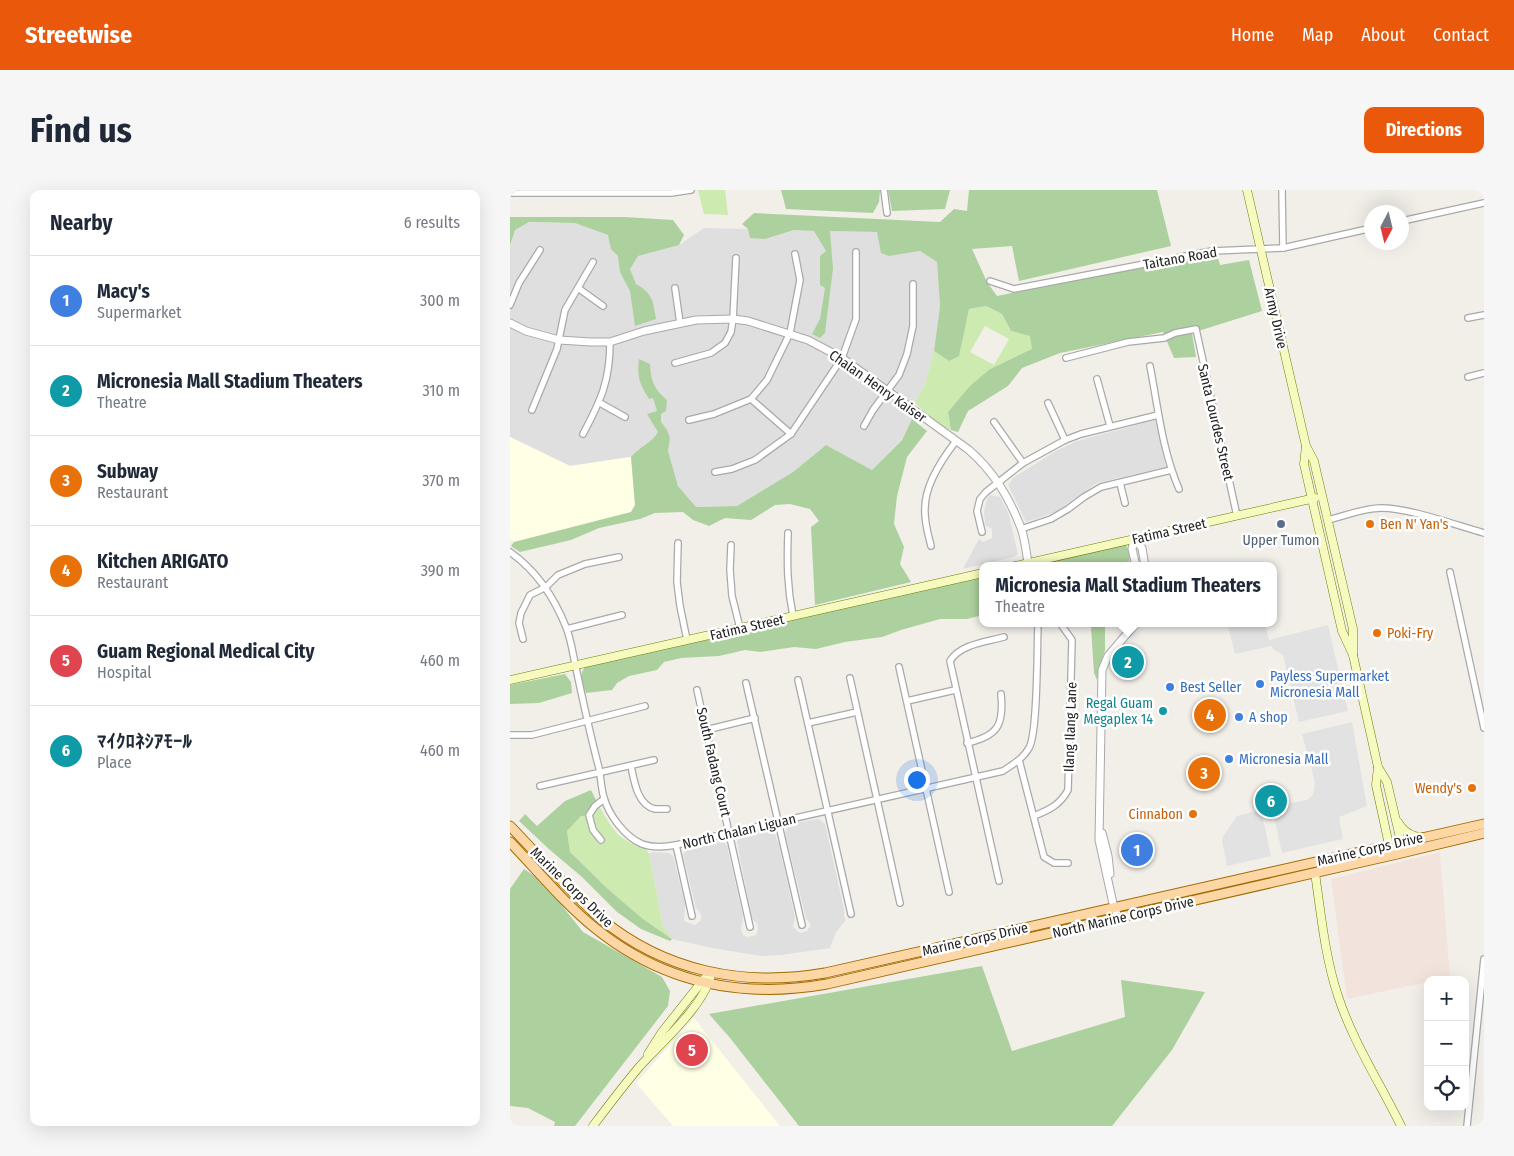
<!DOCTYPE html>
<meta charset="utf-8">
<style>
body{margin:0;font-family:"Fira Sans Condensed",sans-serif;background:#f6f6f7;color:#1f2937}
.controls{position:absolute;right:15px;bottom:15px;display:grid;overflow:hidden;border-radius:10px;box-shadow:0 5px 20px #0002}
.controls button{width:45px;height:45px;display:grid;place-items:center;padding:0;border:0;border-bottom:1px solid #e0e1e3;background:#fff;color:#1f2937;font:25px sans-serif}
.compass{position:absolute;left:854px;top:15px;width:45px;height:45px;border-radius:50%;background:#fff;box-shadow:0 5px 20px #0002;rotate:187deg}
.you{position:absolute;left:406px;top:589px;width:18px;height:18px;margin:-12px;border:4px solid #fff;border-radius:50%;background:#1a73e8;box-shadow:0 0 0 8px #1a73e833}
.badge{display:grid;place-items:center;width:32px;height:32px;border-radius:50%;background:#ea580c;color:#fff;font-size:16px;font-weight:700}
.pin{position:absolute;translate:-50% -50%;border:2px solid #fff;box-shadow:0 1px 5px #0006}
.popup{position:absolute;left:469px;top:372px;width:298px;height:65px;box-sizing:border-box;display:grid;place-content:center;border-radius:10px;background:#fff;filter:drop-shadow(0 1px 4px #0005);font-size:16px;white-space:nowrap;color:#747a83}
.popup b{font-size:19px;color:#1f2937}
.popup::after{content:'';position:absolute;left:50%;top:100%;margin-left:-10px;border:10px solid transparent;border-top-color:#fff}
.list{margin:0;padding:0;list-style:none}
h2{display:flex;justify-content:space-between;align-items:center;height:65px;margin:0;padding:0 20px;font-size:21px}
h2 small{font-size:16px;font-weight:400;color:#747a83}
.list li{display:grid;grid-template-columns:32px 1fr auto;gap:15px;align-items:center;box-sizing:border-box;height:90px;padding:0 20px;border-top:1px solid #e0e1e3}
.list b{display:block;font-size:19px;white-space:nowrap}
.list p{margin:0;font-size:16px;white-space:nowrap;color:#747a83}
.list em{font-size:16px;font-style:normal;color:#747a83}
.icon{flex:none;width:28px;height:28px;fill:none;stroke:currentColor;stroke-width:2;stroke-linecap:round;stroke-linejoin:round}
.map{position:relative;flex:none;width:974px;height:936px;overflow:hidden;border-radius:10px}
header{display:flex;align-items:center;gap:30px;box-sizing:border-box;height:70px;padding:0 25px;background:#ea580c;color:#fff}
header strong{font-size:24px}
nav{display:flex;gap:28px;margin-inline-start:auto;font-size:18px}
.intro{display:flex;align-items:center;justify-content:space-between;box-sizing:border-box;height:120px;padding:0 30px}
h1{margin:0;font-size:35px}
.button{padding:12px 22px;border-radius:10px;background:#ea580c;color:#fff;font-size:18px;font-weight:700}
main{display:flex;gap:30px;padding:0 30px}
aside{flex:1;background:#fff;border-radius:10px;box-shadow:0 5px 20px #0002}
.map>svg:first-child{display:block}
</style>
<header>
<strong>Streetwise</strong>
<nav><a>Home</a><a>Map</a><a>About</a><a>Contact</a></nav>
</header>
<div class="intro"><h1>Find us</h1><a class="button">Directions</a></div>
<main>
<aside>
<h2>Nearby<small>6 results</small></h2>
<ul class="list">
<li><span class="badge" style="background:#3f7fe0">1</span><div><b>Macy's</b><p>Supermarket</p></div><em>300 m</em></li>
<li><span class="badge" style="background:#0f9aa8">2</span><div><b>Micronesia Mall Stadium Theaters</b><p>Theatre</p></div><em>310 m</em></li>
<li><span class="badge" style="background:#e8710a">3</span><div><b>Subway</b><p>Restaurant</p></div><em>370 m</em></li>
<li><span class="badge" style="background:#e8710a">4</span><div><b>Kitchen ARIGATO</b><p>Restaurant</p></div><em>390 m</em></li>
<li><span class="badge" style="background:#e0444e">5</span><div><b>Guam Regional Medical City</b><p>Hospital</p></div><em>460 m</em></li>
<li><span class="badge" style="background:#0f9aa8">6</span><div><b>ﾏｲｸﾛﾈｼｱﾓｰﾙ</b><p>Place</p></div><em>460 m</em></li>
</ul>
</aside>
<div class="map">
<svg width="974" height="936" viewBox="0 0 974 936">
<rect width="100%" height="100%" fill="#f2efe9"/>
<g fill="#e0dfdf">
<polygon points="0,32 66,33 98,45 169,55 194,38 238,39 255,49 284,40 368,42 379,66 410,61 427,72 430,116 424,161 415,194 405,213 402,229 392,249 362,280 316,255 283,282 227,316 186,317 168,296 158,261 60,276 0,247"/>
<polygon points="645,230 656,277 587,293 546,322 516,332 498,295 503,288 546,261 567,251"/>
<polygon points="480,305 490,307 498,322 508,364 504,367 453,379 469,349 473,352 482,348 482,339 475,335 474,322 477,309"/>
<polygon points="309,629 315,634 334,719 334,727 336,730 326,742 320,758 271,765 251,766 202,758 162,749 153,736 139,664 142,662 159,663 163,666 175,714 174,731 185,735 191,730 191,724 186,718 173,665 176,660 213,651 217,656 233,726 231,739 233,745 238,747 246,745 248,739 247,733 243,730 241,725 227,652 230,647 244,642 258,639 264,642 269,655 285,727 283,737 290,743 297,741 301,735 296,728 275,643 279,634"/>
</g>
<g fill="#ffffe5">
<polygon points="0,247 60,276 121,267 125,315 121,322 4,352 0,350"/>
<polygon points="184,828 270,936 163,936 126,893"/>
</g>
<polygon fill="#f3e3dd" points="930,662 940,788 918,790 918,792 837,809 821,689"/>
<g fill="#cdebb0" fill-rule="evenodd">
<polygon points="188,0 215,0 218,25 194,24"/>
<path d="M476,116L492,124L501,141L521,146L523,159L480,179L438,222L441,240L427,234L405,213L415,194L424,161L439,171L455,136L459,119ZM475,136L499,149L484,175L460,162Z"/>
<path d="M88,614C102,638 107,651 136,658L139,664L153,736L162,749L133,729L98,699L60,662L57,641L71,626Z"/>
</g>
<g fill="#add19e">
<polygon points="271,0 370,0 370,1 369,12 363,23 276,19"/>
<polygon points="378,0 440,0 435,19 382,21"/>
<polygon points="459,0 647,0 661,56 509,91 502,56 462,59 477,92 487,106 656,72 707,64 710,75 739,70 752,121 682,143 686,167 664,168 653,142 550,163 512,178 498,196 458,221 448,242 441,240 438,222 460,196 480,179 522,159 520,146 501,141 492,124 476,116 459,119 449,166 439,171 424,161 430,116 427,72 410,61 379,66 371,63 367,42 320,41 323,79 315,143 310,148 302,144 310,129 315,98 310,95 310,66 316,61 304,41 284,40 255,49 240,48 238,39 232,34 244,23 430,32 444,19 457,21"/>
<path d="M0,27H115L163,30L174,45L169,55L128,66L120,79L126,94C143,104 143,110 146,129L125,136L120,101L110,82L108,66L101,59L98,45L65,33L19,32L5,40L0,55Z"/>
<path d="M129,169L140,174C141,191 144,199 157,210L156,221L151,224V232L157,240L160,248L158,261L168,296L186,317L227,316L283,282L316,255L362,280L392,250L402,229L417,241L397,267L387,306L384,334L394,357L390,374L401,392L305,415L301,337L309,331L300,319L280,314L265,315L241,330L215,328L199,336L183,330L173,322L145,323L130,329L89,338L61,350L10,362L1,356L4,352L121,322L125,315L121,267C129,257 142,253 148,242L137,224L147,221L143,208L139,209C129,193 127,187 129,169Z"/>
<polygon points="612,355 616,355 620,364 619,376 525,376 527,374"/>
<path d="M473,386V425L457,429H430L391,440L372,447L335,452L306,459L284,457L250,462L235,460L209,466L171,468L154,472L147,480L119,486L107,493L102,500L76,503C72,493 68,484 76,476Z"/>
<polygon points="591,433 603,433 595,437 595,460 587,490 584,483 581,437"/>
<polygon points="55,484 61,492 62,503 29,513 0,514 0,495"/>
<polygon points="81,600 88,614 79,625 71,626 57,641 60,662 98,699 133,729 162,749 160,751 131,739 107,722 72,687 40,660 9,631 15,624 27,636 55,611"/>
<polygon points="14,679 32,691 73,742 152,787 160,801 158,816 65,936 44,936 45,932 18,918 0,916 0,699"/>
<polygon points="472,776 502,861 615,827 611,790 695,802 662,860 602,936 289,936 220,848 199,824"/>
</g>
<g fill="#e2e2e2">
<polygon points="717,433 755,433 759,450 818,435 838,521 789,532 773,465 764,460 761,456 725,464"/>
<polygon points="842,532 857,616 829,627 833,649 772,663 762,617 797,610 802,606 804,601 805,592 792,544"/>
<polygon points="751,620 761,666 717,676 712,651 714,645 727,626"/>
</g>
<g fill="none" stroke-linecap="round" stroke-linejoin="round">
<defs>
<g id="minor">
<polyline points="374,0 377,23"/>
<polyline points="772,0 773,58"/>
<polyline points="0,3 161,3 181,0"/>
<polyline points="892,31 974,13"/>
<polyline points="480,91 504,99 702,61 773,58 862,38"/>
<polyline points="68,98 93,116"/>
<polyline points="165,98 170,133"/>
<polyline points="0,115 9,93 30,60"/>
<polyline points="958,128 974,125"/>
<polyline points="556,168 618,152 654,148 665,143 686,139 727,326"/>
<polyline points="165,173 201,163 215,153 221,142 223,129 226,68"/>
<path d="M640,176C648,217 652,260 669,299"/>
<polyline points="958,187 974,183"/>
<polyline points="587,189 600,236"/>
<polyline points="241,209 281,244"/>
<polyline points="90,213 115,227"/>
<polyline points="538,213 555,250"/>
<polyline points="22,220 47,159 55,120 83,72"/>
<polyline points="179,230 204,224 241,209 257,190 280,143 290,90 285,64"/>
<polyline points="484,232 513,273"/>
<polyline points="354,236 363,220 389,185 397,164 403,136 403,94"/>
<path d="M73,244C91,210 100,191 100,152"/>
<polyline points="205,282 222,279 245,270 281,244 332,168 346,129 346,62"/>
<polyline points="610,293 615,313"/>
<path d="M818,330C835,326 853,318 871,318C900,318 945,335 974,343"/>
<polyline points="511,339 541,329 558,319 574,307 591,297 661,280"/>
<polyline points="472,342 467,321 470,309 476,302 513,273 555,250 571,244 648,225"/>
<path d="M278,343C277,374 277,396 283,426"/>
<polyline points="168,353 167,392 170,416 177,450"/>
<polyline points="221,355 220,380 222,406 230,438"/>
<path d="M421,356C418,344 414,331 415,318C415,294 432,269 446,251"/>
<path d="M0,362C27,381 44,407 56,437C61,449 63,465 66,478C73,511 80,545 89,578C91,588 91,598 94,608C99,625 115,647 132,654C143,658 155,657 166,655L493,581C503,574 513,569 519,558C528,543 527,456 528,433"/>
<polyline points="940,382 974,538"/>
<polyline points="57,439 112,425"/>
<polyline points="13,449 9,433 11,423 20,405 36,397 48,385 75,374 109,367"/>
<polyline points="389,477 439,702"/>
<polyline points="340,488 390,713"/>
<polyline points="288,490 341,724"/>
<polyline points="236,493 292,735"/>
<polyline points="187,500 240,737"/>
<polyline points="397,511 445,500"/>
<polyline points="298,533 347,522"/>
<polyline points="196,540 245,528"/>
<polyline points="0,545 22,545 135,516"/>
<path d="M457,553C488,546 494,535 491,504"/>
<polyline points="509,570 534,667 544,673 558,673"/>
<path d="M121,576C124,590 127,615 145,619C148,619 153,619 157,619"/>
<polyline points="30,596 144,570"/>
<path d="M524,626C539,620 550,615 558,600L562,450L550,433"/>
<polyline points="91,650 83,640 79,625 85,616 94,609"/>
<polyline points="166,655 182,726"/>
<path d="M489,691L440,471C450,454 476,452 494,447"/>
<polyline points="957,936 974,769"/>
</g>
<g id="tertiary">
<path d="M0,133L16,141L49,150L81,152H100L134,141L186,130L223,129L238,131L298,150L332,168L459,260C484,282 499,307 511,338C515,349 516,361 518,373"/>
<polyline points="624,349 632,358 635,376"/>
<polyline points="624,349 622,359 626,376"/>
<polyline points="592,643 598,666 600,684"/>
<polyline points="609,728 604,718 589,650 592,480 598,466 626,433"/>
</g>
<g id="secondary">
<polyline points="737,0 796,256 804,271 843,439 843,465"/>
<polyline points="796,256 794,274 832,441 843,465 868,577 877,592 891,652 889,658"/>
<polyline points="505,376 805,308"/>
<polyline points="0,490 473,383"/>
<polyline points="868,577 866,595 879,655 887,664"/>
<path d="M888,632C893,641 902,647 913,647"/>
<path d="M805,683C811,724 815,767 828,806C843,852 870,893 891,936"/>
<polyline points="138,864 152,842 194,789"/>
<path d="M83,936C98,916 114,895 130,876C151,853 197,813 201,783"/>
</g>
<g id="primary">
<path d="M0,636C30,667 58,700 90,728C155,782 234,797 315,783L974,634"/>
<path d="M0,652C28,681 54,713 85,738C153,793 232,809 317,794L887,664L974,643"/>
</g>
</defs>
<use href="#minor" stroke="#a9a9a9" stroke-width="8"/>
<use href="#tertiary" stroke="#a9a9a9" stroke-width="9"/>
<use href="#secondary" stroke="#707d05" stroke-width="9"/>
<use href="#primary" stroke="#a06b00" stroke-width="11"/>
<use href="#minor" stroke="#fff" stroke-width="5.5"/>
<use href="#tertiary" stroke="#fff" stroke-width="7"/>
<use href="#secondary" stroke="#f7fabf" stroke-width="8"/>
<use href="#primary" stroke="#fcd6a4" stroke-width="9"/>
</g>
<circle fill="#5c6f8a" stroke="#fff" stroke-width="2" cx="771" cy="334" r="5"/>
<g fill="#e8710a" stroke="#fff" stroke-width="2">
<circle cx="860" cy="334" r="5"/>
<circle cx="867" cy="443" r="5"/>
<circle cx="962" cy="598" r="5"/>
<circle cx="683" cy="624" r="5"/>
</g>
<g fill="#3f7fe0" stroke="#fff" stroke-width="2">
<circle cx="750" cy="494" r="5"/>
<circle cx="660" cy="497" r="5"/>
<circle cx="729" cy="527" r="5"/>
<circle cx="719" cy="569" r="5"/>
</g>
<circle fill="#0f9aa8" stroke="#fff" stroke-width="2" cx="653" cy="521" r="5"/>
<g text-anchor="middle" stroke-width="5" stroke-linejoin="round" paint-order="stroke">
<g font-size="14" fill="#222" stroke="#fff">
<text transform="translate(670 68) rotate(-10)" y="5">Taitano Road</text>
<text transform="translate(766 128) rotate(77)" y="5">Army Drive</text>
<text transform="translate(368 196) rotate(35)" y="5">Chalan Henry Kaiser</text>
<text transform="translate(706 232) rotate(77)" y="5">Santa Lourdes Street</text>
<text transform="translate(659 341) rotate(-13)" y="5">Fatima Street</text>
<text transform="translate(237 437) rotate(-13)" y="5">Fatima Street</text>
<text transform="translate(560 537) rotate(-88)" y="5">Ilang Ilang Lane</text>
<text transform="translate(204 572) rotate(77)" y="5">South Fadang Court</text>
<text transform="translate(229 641) rotate(-13)" y="5">North Chalan Liguan</text>
<text transform="translate(860 659) rotate(-13)" y="5">Marine Corps Drive</text>
<text transform="translate(62 697) rotate(44)" y="5">Marine Corps Drive</text>
<text transform="translate(613 727) rotate(-13)" y="5">North Marine Corps Drive</text>
<text transform="translate(465 749) rotate(-13)" y="5">Marine Corps Drive</text>
</g>
<g font-size="14" fill="#c56008" stroke="#fff" text-anchor="start">
<text x="870" y="339">Ben N' Yan's</text>
<text x="877" y="448">Poki-Fry</text>
<text x="952" y="603" text-anchor="end">Wendy's</text>
<text x="673" y="629" text-anchor="end">Cinnabon</text>
</g>
<g font-size="14" fill="#4e5e75" stroke="#fff">
<text x="771" y="355">Upper Tumon</text>
</g>
<g font-size="14" fill="#366cbe" stroke="#fff" text-anchor="start">
<text x="760" y="491">Payless Supermarket<tspan x="760" dy="16">Micronesia Mall</tspan></text>
<text x="670" y="502">Best Seller</text>
<text x="739" y="532">A shop</text>
<text x="729" y="574">Micronesia Mall</text>
</g>
<g font-size="14" fill="#0d838f" stroke="#fff" text-anchor="end">
<text x="643" y="518">Regal Guam<tspan x="643" dy="16">Megaplex 14</tspan></text>
</g>
</g>
</svg>
<div class="controls">
<button>+</button>
<button>−</button>
<button><svg class="icon" aria-label="locate" viewBox="0 0 24 24"><circle cx="12" cy="12" r="6"/><path d="M12 2v4M12 18v4M2 12h4M18 12h4"/></svg></button>
</div>
<svg class="compass" viewBox="-18 -18 36 36"><path d="M0-13l5 13h-10z" fill="#e53935"/><path d="M0 13l5-13h-10z" fill="#747a83"/></svg>
<div class="you"></div>
<div class="pin badge" style="left:627px;top:660px;background:#3f7fe0">1</div>
<div class="pin badge" style="left:618px;top:472px;background:#0f9aa8">2</div>
<div class="popup"><b>Micronesia Mall Stadium Theaters</b>Theatre</div>
<div class="pin badge" style="left:694px;top:583px;background:#e8710a">3</div>
<div class="pin badge" style="left:700px;top:525px;background:#e8710a">4</div>
<div class="pin badge" style="left:182px;top:860px;background:#e0444e">5</div>
<div class="pin badge" style="left:761px;top:611px;background:#0f9aa8">6</div>
</div>
</main>
